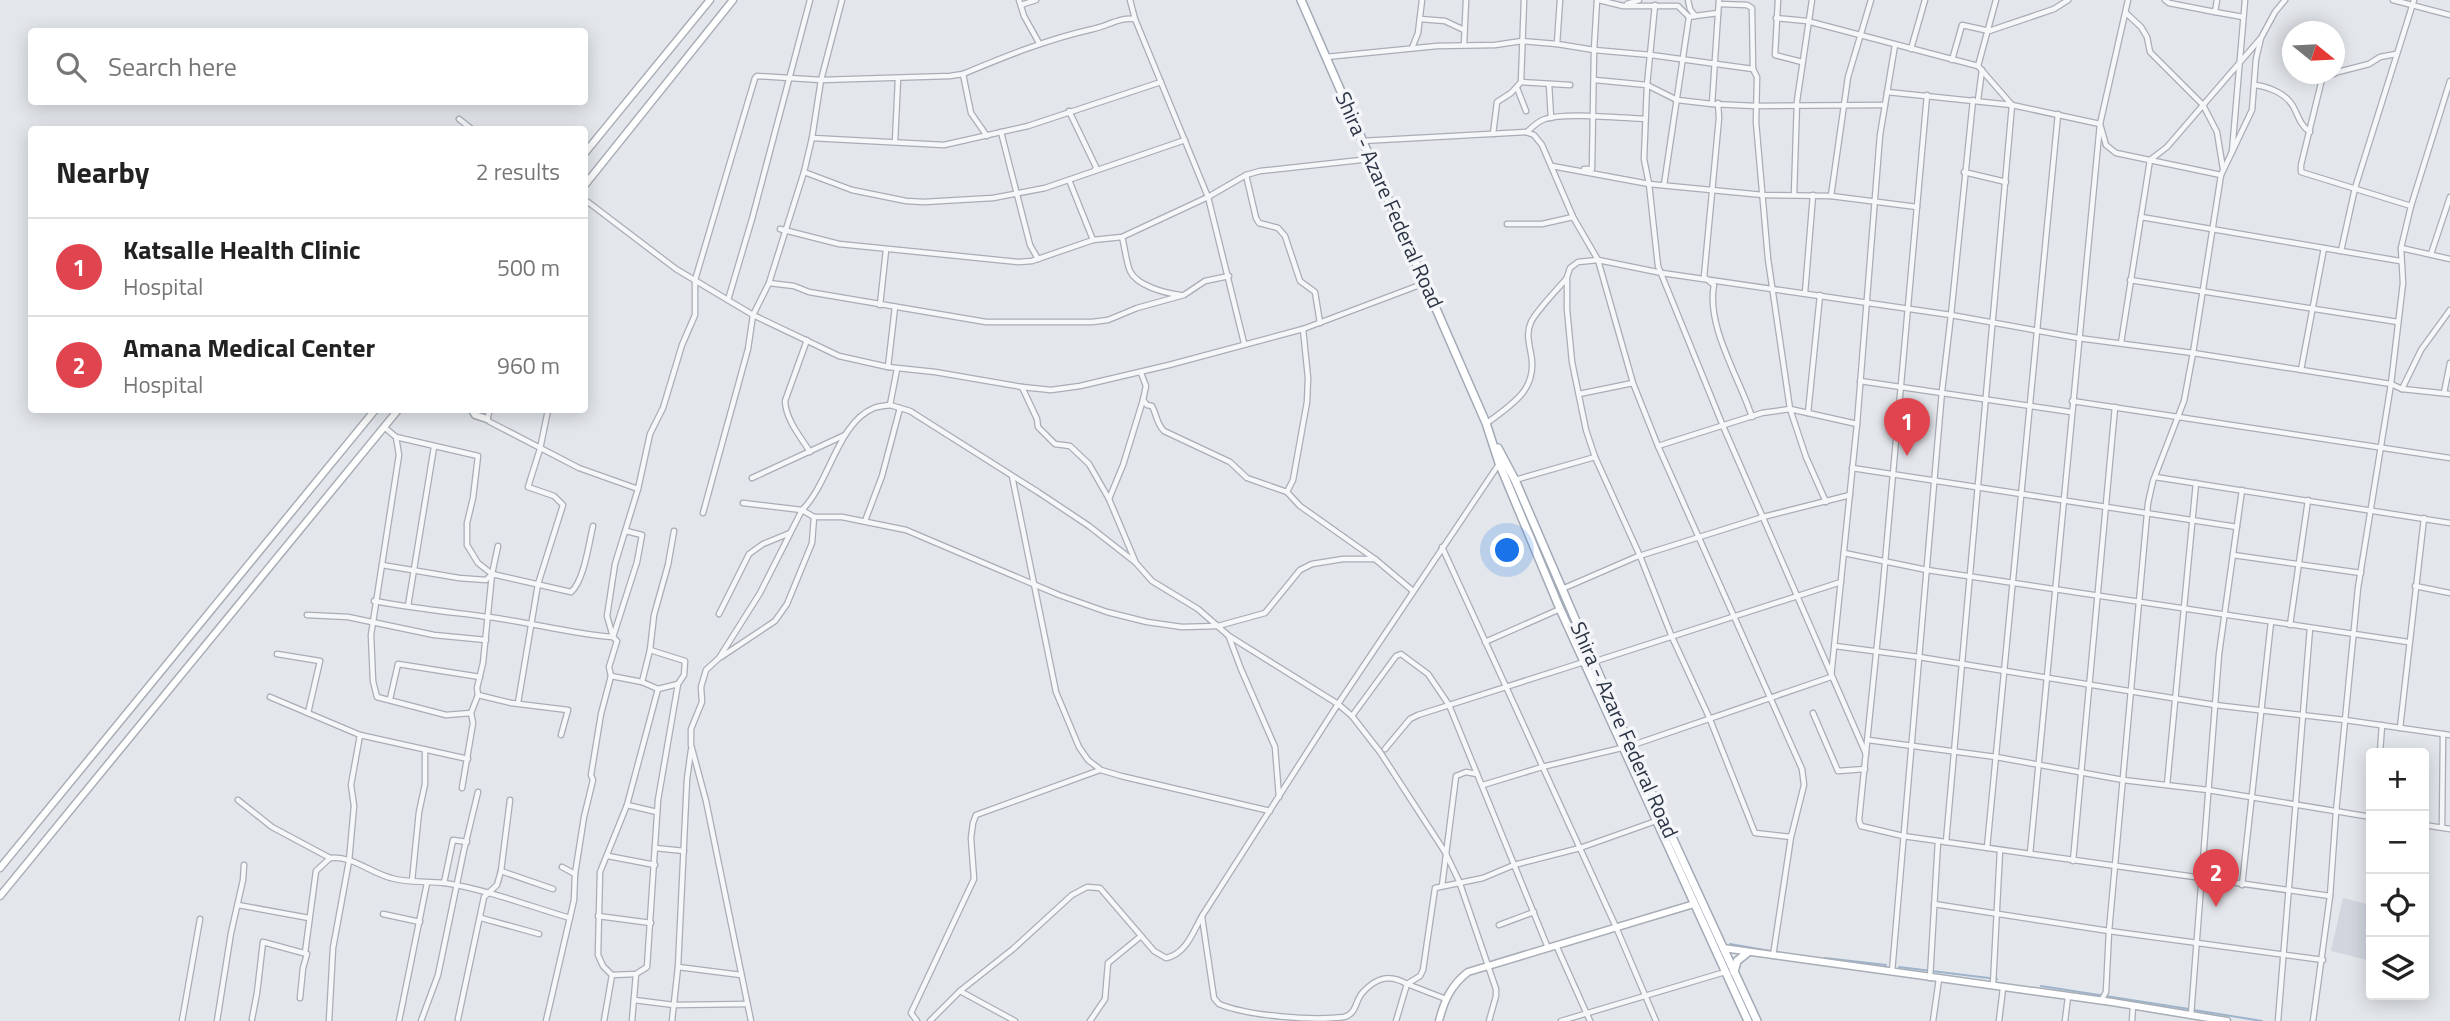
<!DOCTYPE html>
<meta charset="utf-8">
<style>
body{margin:0;font-family:"Titillium Web",sans-serif;background:#f6f6f6;color:#222}
.controls{position:absolute;right:21px;bottom:21px;display:grid;overflow:hidden;border-radius:7px;box-shadow:0 4px 18px #0003}
.controls button{width:63px;height:63px;display:grid;place-items:center;padding:0;border:0;border-bottom:2px solid #e0e0e0;background:#fff;color:#222;font:35px sans-serif}
.compass{position:absolute;left:2282px;top:21px;width:63px;height:63px;border-radius:50%;background:#fff;box-shadow:0 4px 18px #0003;rotate:108deg}
.you{position:absolute;left:1508px;top:551px;width:24px;height:24px;margin:-18px;border:5px solid #fff;border-radius:50%;background:#1a73e8;box-shadow:0 0 0 10px #1a73e833}
.badge{display:grid;place-items:center;width:46px;height:46px;border-radius:50%;background:#d3455b;color:#fff;font-size:23px;font-weight:700}
.pin{position:absolute;translate:-50% -58px;filter:drop-shadow(0 2px 4px #0008)}
.pin::after{content:'';position:absolute;top:37px;width:24px;height:21px;background:inherit;clip-path:polygon(0 0,100% 0,50% 100%)}
.list{margin:0;padding:0;list-style:none}
h2{display:flex;justify-content:space-between;align-items:center;height:91px;margin:0;padding:0 28px;font-size:30px}
h2 small{font-size:23px;font-weight:400;color:#767676}
.list li{display:grid;grid-template-columns:46px 1fr auto;gap:21px;align-items:center;box-sizing:border-box;height:98px;padding:0 28px;border-top:2px solid #e0e0e0}
.list b{display:block;font-size:26px;white-space:nowrap}
.list p{margin:0;font-size:23px;white-space:nowrap;color:#767676}
.list em{font-size:23px;font-style:normal;color:#767676}
.icon{flex:none;width:38px;height:38px;fill:none;stroke:currentColor;stroke-width:2;stroke-linecap:round;stroke-linejoin:round}
.map{position:relative;flex:none;width:2450px;height:1021px;overflow:hidden}
.search{position:absolute;background:#fff;box-shadow:0 4px 18px #0003;left:28px;top:28px;width:560px;height:77px;display:flex;align-items:center;gap:18px;box-sizing:border-box;padding:0 24px;border-radius:7px;color:#767676;font-size:26px}
.panel{position:absolute;background:#fff;box-shadow:0 4px 18px #0003;left:28px;top:126px;width:560px;height:287px;border-radius:7px}
.map>svg:first-child{display:block}
</style>
<div class="map">
<svg width="2450" height="1021" viewBox="0 0 2450 1021">
<rect width="100%" height="100%" fill="#e3e6eb"/>
<polygon fill="#d1d5dd" points="2343,898 2371,905 2371,961 2331,951"/>
<g fill="none" stroke-linecap="round" stroke-linejoin="round">
<g stroke="#9db4cc" stroke-width="2">
<polyline points="1730,944 1770,951"/>
<polyline points="1825,958 1886,965"/>
<polyline points="1899,967 1997,979"/>
<polyline points="2041,986 2189,1009"/>
<polyline points="2194,1010 2262,1021"/>
</g>
<defs>
<g id="street">
<polyline points="1019,0 1024,16 1039,43"/>
<polyline points="1130,0 1135,19 1208,197 1244,343"/>
<polyline points="1599,0 1623,6 1678,6 1689,17 1695,16"/>
<polyline points="1688,0 1690,9 1695,16 1718,13"/>
<polyline points="1778,0 1775,55 1802,62"/>
<polyline points="2165,0 2169,3 2215,12 2217,0"/>
<polyline points="2393,0 2450,15"/>
<polyline points="1627,4 1639,0"/>
<polyline points="1719,4 1747,5 1752,8 1753,69 1757,77 1756,122 1768,259 1790,409 1806,457 1826,502"/>
<polyline points="1021,5 1036,0"/>
<polyline points="1655,5 1647,85 1644,159 1649,184 1658,266 1723,426 1866,754"/>
<polyline points="2215,12 2243,17"/>
<polyline points="2126,13 2141,27 2147,37 2150,52 2203,105 2217,132 2223,169"/>
<polyline points="1776,18 1807,21 1978,66 2012,105 1946,842"/>
<polyline points="1420,19 1445,21 1464,30"/>
<polyline points="1557,44 1560,0"/>
<polyline points="1464,45 1466,0"/>
<polyline points="1412,48 1418,33 1422,0"/>
<polyline points="1911,49 1925,0"/>
<polyline points="1326,57 1437,46 1495,45 1522,41 1557,44 1594,50 1651,55 1753,69"/>
<polyline points="1952,60 1962,25 1989,31 2054,9 2068,0"/>
<polyline points="1978,66 1996,0"/>
<polyline points="2334,73 2369,64 2380,57 2396,54"/>
<polyline points="963,74 971,113 987,136"/>
<polyline points="2334,74 2325,75 2322,79 2301,165 2301,172 2411,206"/>
<polyline points="1595,80 1647,85 1677,100 1712,104 1756,106 1885,105"/>
<polyline points="1521,82 1570,85"/>
<polyline points="1549,84 1551,118"/>
<path d="M2255,85C2270,87 2287,94 2294,108C2299,118 2301,126 2310,132"/>
<polyline points="1517,88 1526,111"/>
<polyline points="1887,92 2012,105 2100,124 2106,145 2116,153 2221,175"/>
<polyline points="1927,95 1882,596 1859,820 1861,826 1903,836 2330,896"/>
<polyline points="1973,100 1951,315 2078,338 2193,353 2221,175 2252,110 2256,59 2261,38 2275,12 2285,0"/>
<polyline points="1978,100 1982,70"/>
<path d="M1718,103L1719,118L1704,277L1714,285C1706,326 1739,377 1752,417"/>
<polyline points="1712,104 1719,0"/>
<polyline points="1069,111 1096,167 1095,170"/>
<polyline points="459,119 473,130"/>
<polyline points="1001,132 1030,245 1038,259"/>
<path d="M1527,132C1532,127 1538,121 1545,119C1565,112 1621,118 1645,119"/>
<polyline points="1493,134 1497,102 1511,93 1521,82 1524,0"/>
<polyline points="812,138 944,145 1028,126 1161,82"/>
<polyline points="1362,141 1526,132 1534,135 1542,145 1573,217 1598,260 1662,273 1951,315 1942,391 1892,972"/>
<polyline points="895,142 898,79"/>
<polyline points="2232,152 2245,0"/>
<polyline points="1552,166 1649,184 1763,195 1831,196 1917,207"/>
<polyline points="1584,169 1592,169 1594,50 1597,0"/>
<polyline points="804,172 852,190 906,201 924,202 993,198 1045,188 1185,140"/>
<polyline points="1964,172 2006,182"/>
<polyline points="1246,175 1256,218 1259,223 1278,228 1285,236 1300,281 1315,292 1320,323"/>
<polyline points="1069,180 1093,240"/>
<polyline points="1664,185 1689,17"/>
<polyline points="1794,195 1797,101 1812,0"/>
<polyline points="1831,196 1848,77 1871,0"/>
<polyline points="584,199 676,269 753,315 839,356 888,367 935,372 1022,387 1051,390 1080,386 1169,365 1303,329 1425,283"/>
<polyline points="2141,217 2400,261"/>
<polyline points="1507,224 1542,224 1573,217"/>
<polyline points="780,229 839,244 1019,262 1032,261 1093,240 1122,237 1208,197 1246,175 1260,171 1370,159"/>
<path d="M1122,237C1125,248 1126,261 1130,271C1137,286 1165,293 1180,295"/>
<polyline points="2401,248 2450,259"/>
<polyline points="2341,251 2355,188 2414,0"/>
<polyline points="2431,254 2450,197"/>
<polyline points="2130,280 2398,322"/>
<polyline points="769,283 794,286 809,292 986,322 1092,322 1108,320 1137,308 1184,295 1205,281 1229,276"/>
<polyline points="1805,293 1813,195"/>
<polyline points="728,300 752,219 810,0"/>
<polyline points="880,305 886,250"/>
<polyline points="1303,329 1308,378 1307,402 1293,480 1287,492 1300,506 1375,559 1413,591"/>
<path d="M807,340L785,401C786,420 800,436 810,452"/>
<polyline points="2121,343 2150,160 2167,147 2260,39"/>
<polyline points="888,367 895,307"/>
<polyline points="897,369 890,405 910,411 1038,492 1089,526 1135,562"/>
<polyline points="2301,370 2324,248"/>
<polyline points="1860,381 2071,412"/>
<polyline points="1022,387 1037,419 1038,427 1055,444 1070,446 1089,464 1109,499 1136,563 1152,581 1198,609 1229,636 1338,704 1352,716 1380,752 1445,852 1459,881 1496,989 1496,996 1489,1021"/>
<polyline points="2402,389 2421,350 2450,310"/>
<polyline points="2444,393 2450,363"/>
<polyline points="1579,394 1633,383"/>
<path d="M1143,400L1147,405L1152,406C1157,415 1156,423 1164,431L1230,462L1247,478L1287,492"/>
<polyline points="2072,401 2450,458"/>
<polyline points="490,410 487,419 490,422 579,468 638,489"/>
<polyline points="1808,413 1820,295"/>
<path d="M1487,423C1512,404 1538,390 1531,354C1529,343 1526,333 1531,322C1537,310 1557,290 1566,279"/>
<polyline points="384,427 396,437 478,456 473,498 467,523 467,545 478,563 492,574"/>
<polyline points="396,437 399,455 371,635 373,681 377,697 446,715 471,713"/>
<polyline points="1658,446 1762,413 1790,409 1857,424"/>
<polyline points="1852,468 2237,527"/>
<polyline points="1012,476 1056,692 1079,747 1088,760 1101,770 1121,776 1270,811"/>
<polyline points="2155,477 2450,523"/>
<polyline points="752,478 845,435"/>
<polyline points="1515,480 1595,457"/>
<polyline points="1109,499 1123,465 1143,400 1146,386 1141,373"/>
<polyline points="743,503 802,510 814,517 842,517 906,530 1059,595 1107,612 1147,622 1182,627 1218,626 1265,613 1300,570 1312,564 1343,559 1375,559"/>
<polyline points="703,513 748,349 753,315 769,283 804,172 812,138 821,80 842,0"/>
<polyline points="865,521 882,476 900,408"/>
<polyline points="1442,547 1616,927 1656,1021"/>
<polyline points="1844,553 1927,570 2408,642"/>
<polyline points="2233,555 2361,573"/>
<path d="M382,565L459,578L486,580L492,574L571,592C584,581 589,543 593,526"/>
<polyline points="2415,586 2450,593"/>
<polyline points="1562,589 1636,557 1763,517 1850,495"/>
<path d="M374,601C412,608 450,612 488,617C530,622 571,634 613,637L637,562L642,535L626,531"/>
<polyline points="408,606 434,447"/>
<polyline points="719,614 749,554 763,544 790,533"/>
<polyline points="307,615 348,617 434,635 486,640"/>
<polyline points="2290,625 2308,500"/>
<polyline points="1229,637 1241,669 1275,747 1279,797"/>
<polyline points="1485,642 1560,609"/>
<polyline points="1835,646 1919,657 2215,705 2345,720 2450,735"/>
<polyline points="650,650 685,661 684,675 678,684 658,800 647,967 636,974 612,975 603,966 598,955 600,872 627,805 658,689"/>
<polyline points="277,654 320,661 308,713"/>
<polyline points="721,657 775,621 787,604 812,543 814,517"/>
<polyline points="1593,662 1841,582"/>
<polyline points="611,676 642,682 658,689 678,684"/>
<polyline points="1831,677 1857,424 1880,135 1895,45"/>
<polyline points="642,682 650,650 654,615 668,565 674,531"/>
<polyline points="478,695 511,703 568,710 561,735"/>
<polyline points="270,697 360,735 468,759"/>
<polyline points="390,699 398,664 480,677"/>
<polyline points="518,703 538,584 563,505 554,496 528,487 540,449 548,410"/>
<polyline points="1813,713 1838,771 1865,769"/>
<polyline points="1352,716 1396,656 1401,654 1428,674 1449,705 1548,948"/>
<polyline points="2400,728 2424,518"/>
<polyline points="1868,740 1996,757 2123,780 2208,790 2371,817"/>
<polyline points="1385,749 1410,719 1418,715 1584,662"/>
<polyline points="2380,753 2382,725"/>
<polyline points="1483,785 1542,767 1630,746 1831,677"/>
<polyline points="2167,785 2196,483"/>
<polyline points="462,788 473,723 471,713 478,695 477,688 483,663 492,574 498,546"/>
<path d="M238,800L272,827L330,858C351,855 371,873 391,878C408,883 427,881 445,883C488,890 529,906 570,918"/>
<polyline points="627,805 657,812"/>
<polyline points="2424,825 2450,829"/>
<polyline points="2442,827 2443,734"/>
<polyline points="655,848 684,851"/>
<polyline points="1987,848 2058,114"/>
<polyline points="2030,854 2100,124 2128,0"/>
<polyline points="608,856 655,865"/>
<polyline points="2073,861 2115,407"/>
<polyline points="562,867 575,874"/>
<polyline points="501,871 553,889"/>
<polyline points="412,881 419,812 425,784 425,750"/>
<polyline points="444,883 453,840 467,842"/>
<polyline points="2242,885 2271,622"/>
<polyline points="1442,886 1456,776 1466,772 1477,774"/>
<polyline points="1934,904 2109,931 2323,960"/>
<polyline points="238,905 309,918"/>
<polyline points="383,914 420,922"/>
<polyline points="598,916 651,923"/>
<path d="M1202,917L1214,998L1219,1004C1248,1016 1313,1021 1344,1017C1357,1014 1355,1000 1363,992C1377,977 1390,974 1407,984L1396,1021"/>
<polyline points="481,918 539,934"/>
<polyline points="1499,925 1534,912"/>
<polyline points="1556,945 1590,1021"/>
<polyline points="305,953 316,871 330,858"/>
<polyline points="1773,956 1791,837 1804,785 1802,769 1658,446 1633,383 1598,260 1578,262 1570,268 1567,277 1567,309 1572,362 1586,430 1595,457 1640,556 1672,637 1709,717 1755,833 1791,837"/>
<polyline points="678,967 741,975"/>
<polyline points="1930,978 1938,841"/>
<polyline points="1993,985 2000,850"/>
<polyline points="960,991 1015,1021"/>
<polyline points="1446,999 1407,984 1420,976 1423,970 1435,888 1483,878 1514,865 1580,848 1656,821"/>
<polyline points="634,1000 674,1005 747,1004"/>
<polyline points="2101,1001 2106,992 2109,931 2148,503 2153,481 2184,401 2193,353 2391,384 2402,389 2450,394"/>
<polyline points="2191,1015 2219,654 2242,490"/>
<polyline points="252,1019 257,993 263,942 307,954 303,968 300,998"/>
<polyline points="458,1019 484,897 497,885 501,871 510,800"/>
<polyline points="182,1021 200,919"/>
<polyline points="217,1021 231,933 243,880 244,865"/>
<polyline points="329,1021 333,948 349,861 354,806 351,785 360,735"/>
<polyline points="399,1021 427,883"/>
<polyline points="421,1021 438,975 464,850 478,792"/>
<path d="M546,1021L574,900L575,874L584,817L593,780L591,775L601,714L611,676L609,667L617,641L613,637L607,616L615,564L638,489L650,434L663,408L682,345L695,315V280L755,78L757,76L821,80L950,76L963,74C1006,56 1048,39 1093,29C1108,26 1119,17 1135,19"/>
<polyline points="604,1021 612,975"/>
<polyline points="632,1021 636,974"/>
<polyline points="672,1021 678,967 687,779 691,750"/>
<path d="M751,1021L706,801L691,745V729L702,702L701,687L706,670L719,658L760,593L802,510C829,484 838,422 874,408C879,406 885,406 890,405"/>
<polyline points="917,1021 911,1013 974,879 971,838 973,823 976,815 1100,770"/>
<path d="M930,1021L960,991L1013,949L1072,895L1087,887L1100,888L1154,951L1166,958C1186,954 1193,932 1202,916L1338,704L1499,464"/>
<polyline points="1090,1021 1105,999 1108,963 1141,936"/>
<polyline points="1561,1021 1725,972"/>
<polyline points="1933,1021 1939,979"/>
<polyline points="1999,1021 2003,988"/>
<polyline points="2065,1021 2068,997"/>
<polyline points="2132,1021 2133,1006"/>
<polyline points="2278,1021 2310,628"/>
<polyline points="2313,1021 2330,896 2336,812 2358,588 2391,384 2403,283 2401,248 2411,206 2450,81"/>
</g>
<g id="secondary">
<polyline points="584,154 710,0"/>
<polyline points="584,186 733,0"/>
<polyline points="472,410 475,415 487,419"/>
<polyline points="0,868 375,410"/>
<polyline points="0,896 398,410"/>
<polyline points="1723,948 2112,1002 2227,1021"/>
<path d="M1439,1021C1444,1001 1451,985 1468,972L1694,904"/>
</g>
<g id="primary">
<polyline points="1301,0 1486,423 1499,463 1560,609 1748,1021"/>
<polyline points="1498,448 1515,480 1630,746 1757,1021"/>
<polyline points="1734,972 1737,961 1747,953"/>
</g>
</defs>
<use href="#street" stroke="#a8adb6" stroke-width="7"/>
<use href="#secondary" stroke="#a8adb6" stroke-width="9"/>
<use href="#primary" stroke="#a2aab7" stroke-width="10"/>
<use href="#street" stroke="#f6f7f9" stroke-width="4.5"/>
<use href="#secondary" stroke="#fff" stroke-width="6"/>
<use href="#primary" stroke="#fff" stroke-width="7"/>
</g>
<g text-anchor="middle" stroke-width="7" stroke-linejoin="round" paint-order="stroke">
<g font-size="21" fill="#2a3344" stroke="#f3f5f8">
<text transform="translate(1389 200) rotate(66)" y="7">Shira - Azare Federal Road</text>
<text transform="translate(1624 730) rotate(66)" y="7">Shira - Azare Federal Road</text>
</g>
</g>
</svg>
<div class="controls">
<button>+</button>
<button>−</button>
<button><svg class="icon" aria-label="locate" viewBox="0 0 24 24"><circle cx="12" cy="12" r="6"/><path d="M12 2v4M12 18v4M2 12h4M18 12h4"/></svg></button>
<button><svg class="icon" aria-label="layers" viewBox="0 0 24 24"><path d="M12 4l9 5-9 5-9-5zM3 14l9 5 9-5"/></svg></button>
</div>
<svg class="compass" viewBox="-18 -18 36 36"><path d="M0-13l5 13h-10z" fill="#e53935"/><path d="M0 13l5-13h-10z" fill="#767676"/></svg>
<div class="you"></div>
<div class="pin badge" style="left:1907px;top:456px;background:#e0444e">1</div>
<div class="pin badge" style="left:2216px;top:907px;background:#e0444e">2</div>
<div class="search"><svg class="icon" aria-label="search" viewBox="0 0 24 24"><circle cx="10" cy="10" r="6"/><path d="M15 15l6 6"/></svg>Search here</div>
<section class="panel">
<h2>Nearby<small>2 results</small></h2>
<ul class="list">
<li><span class="badge" style="background:#e0444e">1</span><div><b>Katsalle Health Clinic</b><p>Hospital</p></div><em>500 m</em></li>
<li><span class="badge" style="background:#e0444e">2</span><div><b>Amana Medical Center</b><p>Hospital</p></div><em>960 m</em></li>
</ul>
</section>
</div>
